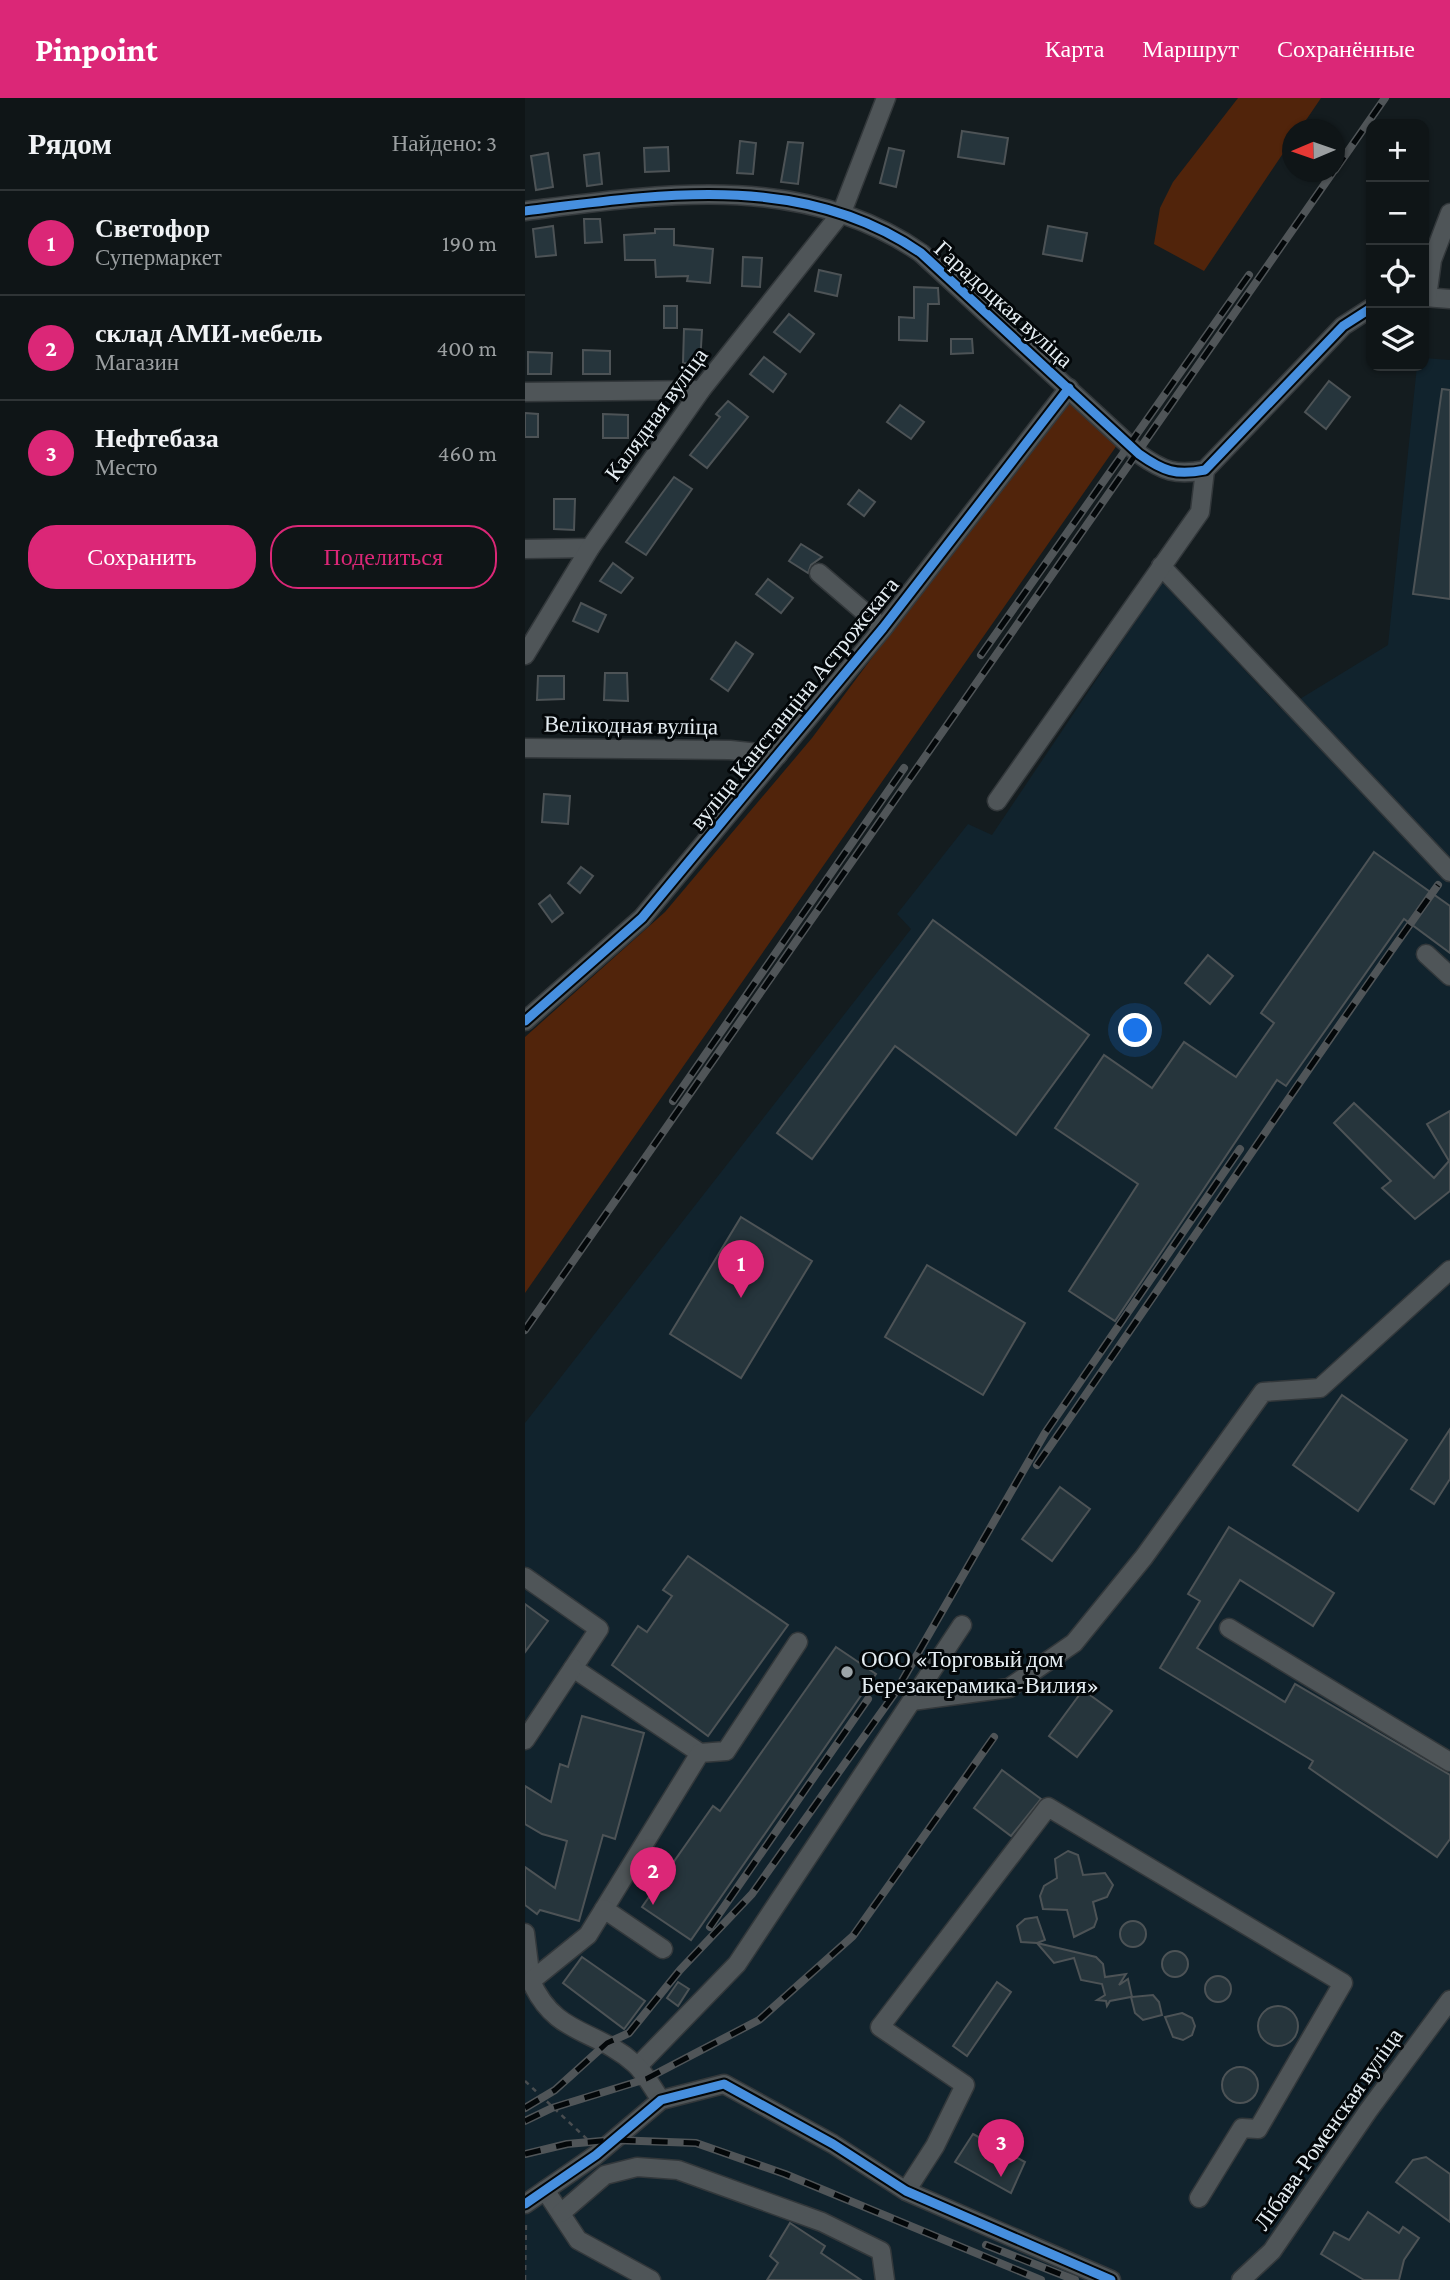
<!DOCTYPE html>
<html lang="ru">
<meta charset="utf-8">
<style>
body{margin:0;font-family:"Crimson Pro",serif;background:#1d2224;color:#f1f3f6}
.controls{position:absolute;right:21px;top:21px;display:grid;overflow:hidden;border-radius:14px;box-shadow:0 2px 5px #0004}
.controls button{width:63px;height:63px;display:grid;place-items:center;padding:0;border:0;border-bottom:2px solid #2f3436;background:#0f1517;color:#f1f3f6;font:35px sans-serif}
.compass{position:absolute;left:757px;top:21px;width:63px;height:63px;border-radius:50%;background:#0f1517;box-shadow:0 2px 5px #0004;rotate:268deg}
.you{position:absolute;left:611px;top:933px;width:24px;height:24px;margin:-18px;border:5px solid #fff;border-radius:50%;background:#1a73e8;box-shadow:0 0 0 10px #1a73e833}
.badge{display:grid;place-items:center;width:46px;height:46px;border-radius:50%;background:#db2777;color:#fff;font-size:23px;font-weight:700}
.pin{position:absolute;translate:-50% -58px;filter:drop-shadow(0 2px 4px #0008)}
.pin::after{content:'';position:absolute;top:37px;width:24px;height:21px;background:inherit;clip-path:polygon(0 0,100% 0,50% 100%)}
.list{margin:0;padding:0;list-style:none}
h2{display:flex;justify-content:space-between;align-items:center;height:91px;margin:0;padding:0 28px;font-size:30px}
h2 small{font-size:23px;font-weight:400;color:#9b9fa1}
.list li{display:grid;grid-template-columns:46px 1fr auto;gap:21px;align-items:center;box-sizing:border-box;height:105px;padding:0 28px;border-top:2px solid #2f3436}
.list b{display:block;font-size:26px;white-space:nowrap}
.list p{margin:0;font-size:23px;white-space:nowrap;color:#9b9fa1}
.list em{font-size:23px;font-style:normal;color:#9b9fa1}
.actions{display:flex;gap:14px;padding:21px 28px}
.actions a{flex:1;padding:16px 0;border:2px solid #db2777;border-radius:28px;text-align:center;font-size:24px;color:#db2777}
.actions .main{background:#db2777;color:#fff}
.icon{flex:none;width:38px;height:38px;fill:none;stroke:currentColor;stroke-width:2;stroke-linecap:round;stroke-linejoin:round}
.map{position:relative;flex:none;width:925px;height:2182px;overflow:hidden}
header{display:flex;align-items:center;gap:42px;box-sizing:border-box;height:98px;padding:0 35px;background:#db2777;color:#fff}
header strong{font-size:33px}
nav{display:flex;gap:38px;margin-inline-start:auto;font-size:24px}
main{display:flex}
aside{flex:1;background:#0f1517}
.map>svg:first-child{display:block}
</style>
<header>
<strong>Pinpoint</strong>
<nav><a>Карта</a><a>Маршрут</a><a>Сохранённые</a></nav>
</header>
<main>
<aside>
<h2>Рядом<small>Найдено: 3</small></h2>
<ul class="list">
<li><span class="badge">1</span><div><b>Светофор</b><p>Супермаркет</p></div><em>190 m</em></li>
<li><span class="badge">2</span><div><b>склад АМИ-мебель</b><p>Магазин</p></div><em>400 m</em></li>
<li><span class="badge">3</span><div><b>Нефтебаза</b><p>Место</p></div><em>460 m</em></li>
</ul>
<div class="actions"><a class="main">Сохранить</a><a>Поделиться</a></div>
</aside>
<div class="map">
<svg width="925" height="2182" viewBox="0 0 925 2182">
<rect width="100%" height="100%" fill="#141c1f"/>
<polygon fill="#11232d" points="899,260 925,262 925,2182 0,2182 0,1325 386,831 372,816 443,726 467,737 637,484 757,612 863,547 892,268 899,268"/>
<g fill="#51240b">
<polygon points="713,0 796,0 775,31 768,32 767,42 679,173 629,146 635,110 648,84"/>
<polygon points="551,296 597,340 0,1195 0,939 140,814 287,640 467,399"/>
</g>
<g fill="#26353c" stroke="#4d5356" stroke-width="2">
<polygon points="437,33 483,40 479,66 433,59"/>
<polygon points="215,43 231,45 228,76 212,75"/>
<polygon points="263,44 278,45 273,86 256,84"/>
<polygon points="143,49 144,73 120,74 119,50"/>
<polygon points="364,50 379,53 371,89 355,85"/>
<polygon points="23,55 28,89 11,92 6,58"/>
<polygon points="74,55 77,86 62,88 59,57"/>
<polygon points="59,121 75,121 77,144 60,145"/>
<polygon points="28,128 31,157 11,159 8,131"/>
<polygon points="523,128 562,135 557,163 518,156"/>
<polygon points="130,131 149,131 149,147 188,151 185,185 162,183 163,178 131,179 130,162 100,162 99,137 130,135"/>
<polygon points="218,159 237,160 235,189 217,188"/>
<polygon points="294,172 316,177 312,198 290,193"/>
<polygon points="389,189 413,190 414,206 403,206 402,243 374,242 374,219 389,220"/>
<rect x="139" y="208" width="13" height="22"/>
<polygon points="264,216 289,236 275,254 249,234"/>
<polygon points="159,231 177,232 175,266 158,265"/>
<polygon points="426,241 447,241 448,255 426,256"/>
<polygon points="58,252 85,253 85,276 58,276"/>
<polygon points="3,254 27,255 26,276 3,276"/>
<polygon points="239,259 261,276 248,294 225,276"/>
<polygon points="804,283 825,299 801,331 780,314"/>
<polygon points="917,291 925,292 925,501 888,496"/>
<polygon points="203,303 223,319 182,370 165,357 195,319 191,316"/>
<polygon points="375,307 399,324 386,341 362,324"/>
<polygon points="0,315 13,316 13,339 0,339"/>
<polygon points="78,316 103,317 103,340 78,340"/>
<polygon points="149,379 167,391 121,457 101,444"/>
<polygon points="334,392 350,404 339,418 323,406"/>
<polygon points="29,401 50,401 49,432 29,431"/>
<polygon points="276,446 297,459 286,467 283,475 264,463"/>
<polygon points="88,465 108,480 96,495 75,483"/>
<polygon points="243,481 268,500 256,515 231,496"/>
<polygon points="56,505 81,517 73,534 48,523"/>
<polygon points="211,544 228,556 203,593 186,581"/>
<polygon points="80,575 102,575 103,603 79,602"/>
<polygon points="13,578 39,578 39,601 12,602"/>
<polygon points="19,696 45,698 43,726 17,724"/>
<polygon points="849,754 925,808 925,855 879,821 761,988 752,982 590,1223 544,1193 613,1086 530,1030 579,957 627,990 659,944 711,979 749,925 736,915"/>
<polygon points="56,769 68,778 55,795 43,785"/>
<polygon points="25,797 38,815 27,824 14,806"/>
<polygon points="408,822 564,937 491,1037 370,948 287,1061 252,1035"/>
<polygon points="683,857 708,878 685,906 660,885"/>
<polygon points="829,1005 909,1080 924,1063 902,1026 925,1013 925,1093 890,1121 857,1090 866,1083 809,1025"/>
<polygon points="216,1119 287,1163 216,1280 145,1236"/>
<polygon points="402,1167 500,1225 458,1297 360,1239"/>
<polygon points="817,1297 882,1342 833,1413 768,1367"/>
<polygon points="925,1331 925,1381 909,1406 886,1391"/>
<polygon points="535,1389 565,1411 527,1463 497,1441"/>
<polygon points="704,1429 809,1495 788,1528 715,1482 672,1550 760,1604 770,1586 925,1677 925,1741 912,1759 784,1670 788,1663 635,1570 675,1503 663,1496"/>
<polygon points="163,1458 263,1527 183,1638 87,1567 113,1528 122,1534 147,1498 138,1492"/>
<polygon points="0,1506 23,1523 0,1554"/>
<polygon points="311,1549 351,1576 166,1842 117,1809 188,1708 195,1713"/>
<polygon points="558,1592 587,1613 552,1659 524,1638"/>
<polygon points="57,1618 119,1635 90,1741 78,1737 54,1823 15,1812 12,1816 0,1807 0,1769 30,1790 42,1743 17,1736 0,1726 0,1688 26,1704 35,1666 43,1669"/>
<polygon points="477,1672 516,1701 486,1738 449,1710"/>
<polygon points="543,1753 553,1757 558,1777 580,1775 588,1787 582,1799 568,1804 572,1821 569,1829 549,1839 542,1812 518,1811 515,1798 519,1788 532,1780 530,1761"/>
<polygon points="512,1819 520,1842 512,1845 571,1859 578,1866 580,1879 601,1876 594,1887 603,1881 607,1899 628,1897 634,1904 637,1917 618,1922 610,1915 606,1899 585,1903 582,1908 581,1903 572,1902 580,1897 577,1886 556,1882 549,1860 529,1865 512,1845 496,1844 492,1828 500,1821"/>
<circle cx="608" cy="1836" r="13"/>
<circle cx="650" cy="1866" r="13"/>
<polygon points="57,1859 120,1903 99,1931 38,1885"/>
<circle cx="693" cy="1891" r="13"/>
<polygon points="153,1884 164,1891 153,1908 142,1900"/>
<polygon points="472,1884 486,1894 442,1958 428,1948"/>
<circle cx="753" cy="1928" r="20"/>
<polygon points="657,1915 667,1920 670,1928 667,1937 658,1942 648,1939 640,1919"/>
<circle cx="715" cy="1987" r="18"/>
<polygon points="448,2036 500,2064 486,2095 430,2064"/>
<polygon points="901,2059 925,2076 925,2124 871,2084 888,2062"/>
<polygon points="843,2114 874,2135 878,2129 894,2140 879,2162 874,2182 839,2182 796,2156 809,2134 824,2142"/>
<polygon points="265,2125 300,2148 296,2155 336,2182 242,2182 253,2165 245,2158"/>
</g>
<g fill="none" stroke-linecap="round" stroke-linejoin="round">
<defs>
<g id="minor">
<path d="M0,113C134,96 278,73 396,155L614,356C638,373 651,378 680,372L818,228L846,210"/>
<polyline points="899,199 925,201"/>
<polyline points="902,199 907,162 925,115"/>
<polyline points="0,294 176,292"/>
<polyline points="0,451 65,450"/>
<polyline points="636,468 925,774"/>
<polyline points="294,475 358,530"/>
<polyline points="0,557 65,450 176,292 317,114 361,0"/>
<polyline points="0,650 205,652 253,657"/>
<polyline points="472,703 675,414 680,372"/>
<polyline points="901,856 925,878"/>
<polyline points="0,923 117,820 358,530 544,290"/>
<polyline points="0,1479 74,1531 48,1570 175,1655"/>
<polyline points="704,1530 925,1664"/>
<polyline points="387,1603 484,1590 549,1545 619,1459 738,1294 795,1290 925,1172"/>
<polyline points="0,1642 48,1570"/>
<polyline points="79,1811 175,1655 201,1653 273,1544"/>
<polyline points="0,1835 6,1883"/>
<polyline points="113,1968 212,1866 437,1527"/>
<path d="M136,2002C128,1991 120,1975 110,1966C70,1930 30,1938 6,1883L63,1837L79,1811L138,1851"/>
<polyline points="20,2092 53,2142 126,2182"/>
<polyline points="381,2093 410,2048 440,1987 355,1929 523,1709 818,1885 733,2031 717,2030 674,2100"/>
<polyline points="0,2106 71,2057 136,2002 199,1986 308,2046 381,2093 586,2182"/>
<polyline points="36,2115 80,2077 112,2069 153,2072 297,2124 356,2153 360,2182"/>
<polyline points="716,2182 747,2153 843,2013 925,1902"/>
</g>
</defs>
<use href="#minor" stroke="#33383b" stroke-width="21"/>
<g stroke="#494d50" stroke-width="2.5" stroke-dasharray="5 5" stroke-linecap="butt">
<polyline points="0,1983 63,2042"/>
<polyline points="0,2182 1,2122"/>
</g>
<use href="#minor" stroke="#4f5558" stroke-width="18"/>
<defs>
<g id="rail">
<polyline points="810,72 860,0"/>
<polyline points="456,557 724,177"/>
<polyline points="148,1003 379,670"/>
<polyline points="0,1232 808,74"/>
<path d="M512,1367C647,1174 776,978 913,787"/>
<polyline points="185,1829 343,1601"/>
<polyline points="0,2010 30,1992 82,1945 104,1935 155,1872 227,1796 370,1595 520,1335 715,1051"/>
<polyline points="0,2023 27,2010 121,1981 234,1922 328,1838 469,1639"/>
<polyline points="0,2056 42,2046 88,2042 171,2045 260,2076 516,2182"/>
<polyline points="461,2147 550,2182"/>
</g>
</defs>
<use href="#rail" stroke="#505558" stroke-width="8"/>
<use href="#rail" stroke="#030709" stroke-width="5" stroke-dasharray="16" stroke-linecap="butt"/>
<defs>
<g id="cycleway">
<path d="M0,113C134,96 278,73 396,155L614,356C638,373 651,378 680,372L818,228L846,210"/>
<polyline points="0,923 117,820 358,530 544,290"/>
<polyline points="0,2106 71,2057 136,2002 199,1986 308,2046 381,2093 586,2182"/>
</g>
</defs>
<use href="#cycleway" stroke="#030709" stroke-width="13"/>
<use href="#cycleway" stroke="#468fdf" stroke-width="9"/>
</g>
<circle fill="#9ca4a8" stroke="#030709" stroke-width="2.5" cx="322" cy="1574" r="7"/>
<g text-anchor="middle" stroke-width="6" stroke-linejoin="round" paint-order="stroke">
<g font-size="23" fill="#e5edf2" stroke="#030709">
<text transform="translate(479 206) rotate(42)" y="8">Гарадоцкая вуліца</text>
<text transform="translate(131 316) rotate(-54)" y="8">Калядная вуліца</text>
<text transform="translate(269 605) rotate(-51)" y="8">вуліца Канстанціна Астрожскага</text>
<text transform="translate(106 627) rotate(1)" y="8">Велікодная вуліца</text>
<text transform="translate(803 2031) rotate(-55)" y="8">Лібава-Роменская вуліца</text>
</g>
<g font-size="23" fill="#e5edf2" stroke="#030709" text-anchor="start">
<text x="336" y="1569">ООО «Торговый дом<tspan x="336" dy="26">Березакерамика-Вилия»</tspan></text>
</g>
</g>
</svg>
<div class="controls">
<button>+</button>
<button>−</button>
<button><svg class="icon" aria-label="locate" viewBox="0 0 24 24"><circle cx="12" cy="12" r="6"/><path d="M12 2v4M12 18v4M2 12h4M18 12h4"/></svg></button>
<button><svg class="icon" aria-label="layers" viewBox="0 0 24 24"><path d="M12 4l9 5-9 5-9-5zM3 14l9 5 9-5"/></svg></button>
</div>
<svg class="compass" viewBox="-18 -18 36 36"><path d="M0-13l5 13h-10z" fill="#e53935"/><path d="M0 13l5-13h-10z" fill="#9b9fa1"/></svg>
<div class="you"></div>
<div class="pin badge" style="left:216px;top:1200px">1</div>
<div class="pin badge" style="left:128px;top:1807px">2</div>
<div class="pin badge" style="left:476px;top:2079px">3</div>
</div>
</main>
